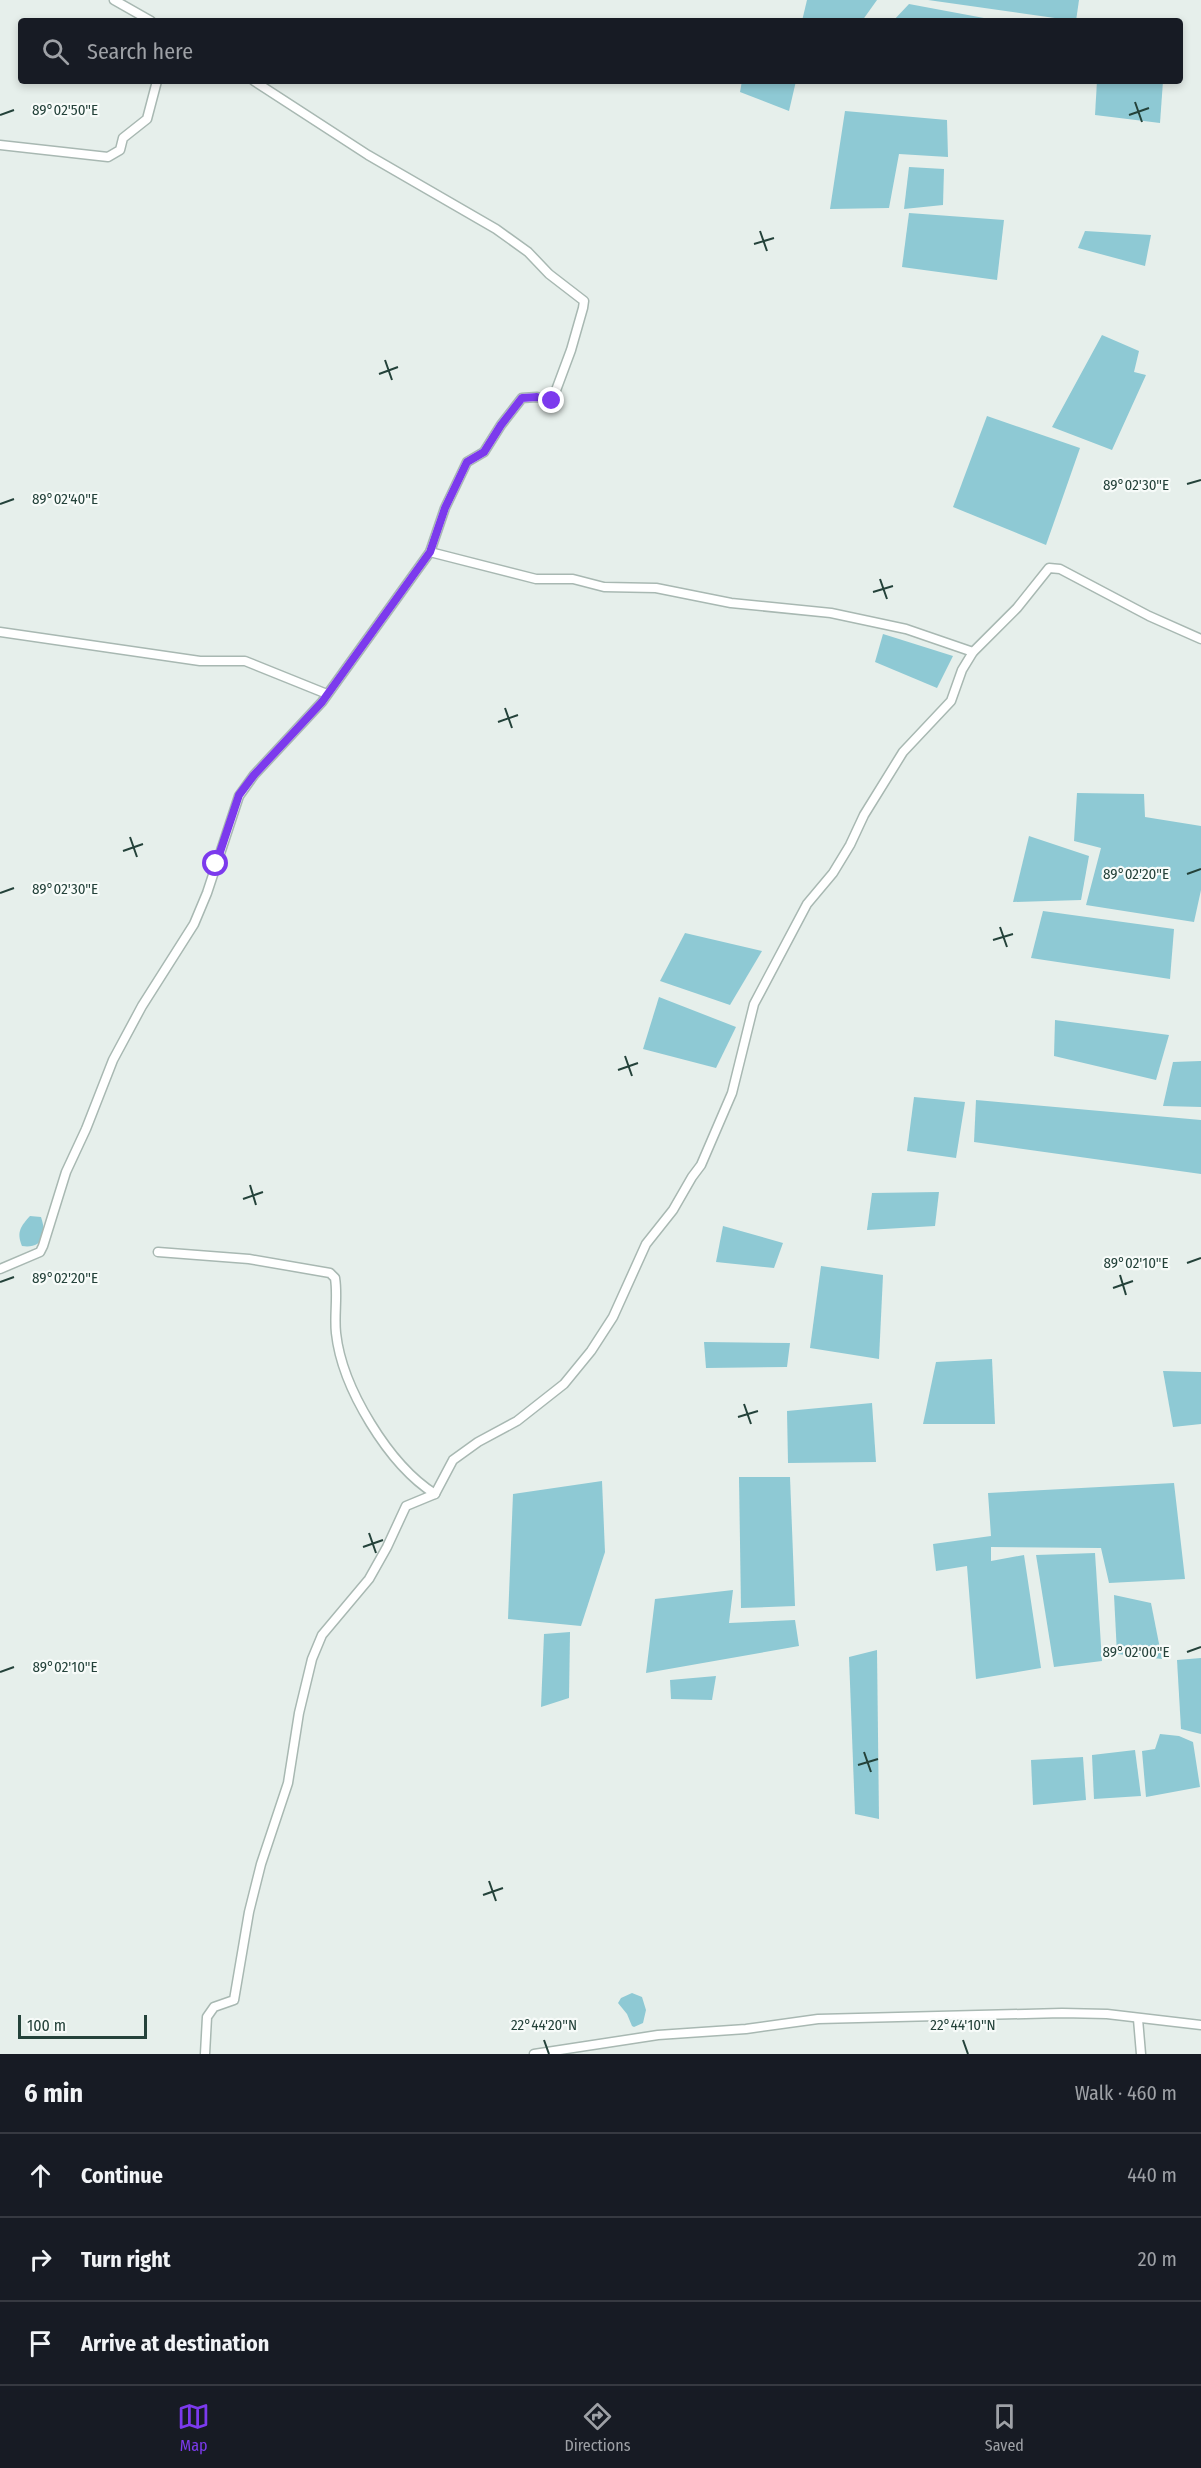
<!DOCTYPE html>
<meta charset="utf-8">
<style>
body{margin:0;font-family:"Fira Sans Condensed",sans-serif;background:#242831;color:#f1f3f6}
.scale{position:absolute;left:18px;bottom:15px;width:129px;box-sizing:border-box;padding-left:6px;border:3px solid #24423a;border-top:0;font-size:16px;line-height:21px;white-space:nowrap;color:#24423a;-webkit-text-stroke:4px #f7fbf9;paint-order:stroke}
.stop{position:absolute;width:18px;height:18px;margin:-14px;border:4px solid #7c3aed;border-radius:50%;background:#fff}
.stop.end{background:#7c3aed;border-color:#fff;box-shadow:0 2px 6px #0008}
.list{margin:0;padding:0;list-style:none}
h2{display:flex;justify-content:space-between;align-items:center;height:78px;margin:0;padding:0 24px;font-size:26px}
h2 small{font-size:20px;font-weight:400;color:#9ea1a6}
.list li{display:grid;grid-template-columns:39px 1fr auto;gap:18px;align-items:center;box-sizing:border-box;height:84px;padding:0 24px;border-top:2px solid #363941}
.list b{display:block;font-size:22px;white-space:nowrap}
.list em{font-size:20px;font-style:normal;color:#9ea1a6}
.icon{flex:none;width:33px;height:33px;fill:none;stroke:currentColor;stroke-width:2;stroke-linecap:round;stroke-linejoin:round}
.map{position:relative;flex:none;width:1201px;height:2054px;overflow:hidden}
.search{position:absolute;background:#171b24;box-shadow:0 3px 9px #0003;left:18px;right:18px;top:18px;height:66px;display:flex;align-items:center;gap:15px;box-sizing:border-box;padding:0 21px;border-radius:6px;color:#9ea1a6;font-size:22px}
.sheet{height:330px;background:#171b24}
nav{display:flex;justify-content:space-around;align-items:center;box-sizing:border-box;height:84px;border-top:2px solid #363941;background:#171b24;font-size:16px;color:#9ea1a6}
nav a{display:grid;justify-items:center;gap:3px}
nav .on{color:#7c3aed}
.map>svg:first-child{display:block}
</style>
<div class="map">
<svg width="1201" height="2054" viewBox="0 0 1201 2054">
<rect width="100%" height="100%" fill="#e6efeb"/>
<g fill="#8ec9d4">
<polygon points="807,0 877,0 862,21 802,21"/>
<polygon points="928,0 1079,0 1076,21"/>
<polygon points="909,4 1000,21 893,21"/>
<polygon points="742,81 796,81 789,111 740,92"/>
<polygon points="1097,81 1163,81 1160,123 1095,115"/>
<polygon points="845,111 947,120 948,157 899,154 889,208 830,209"/>
<polygon points="909,167 944,169 943,205 904,209"/>
<polygon points="909,213 1004,220 997,280 902,267"/>
<polygon points="1085,231 1151,235 1145,266 1078,248"/>
<polygon points="1102,335 1139,351 1134,372 1146,375 1112,450 1052,427"/>
<polygon points="987,416 1080,448 1046,545 953,507"/>
<polygon points="883,634 953,656 937,688 875,662"/>
<polygon points="1077,793 1144,794 1145,817 1201,826 1201,890 1194,922 1086,905 1101,848 1074,841"/>
<polygon points="1029,836 1089,856 1081,900 1013,902"/>
<polygon points="1043,911 1174,929 1170,979 1031,958"/>
<polygon points="685,933 762,951 730,1005 660,981"/>
<polygon points="659,997 736,1027 716,1068 643,1049"/>
<polygon points="1055,1020 1169,1035 1156,1080 1054,1056"/>
<polygon points="1201,1061 1201,1107 1163,1106 1173,1062"/>
<polygon points="914,1097 965,1102 956,1158 907,1151"/>
<polygon points="976,1100 1201,1120 1201,1174 974,1142"/>
<polygon points="939,1192 935,1226 867,1230 872,1193"/>
<path d="M30,1216L41,1217C47,1234 43,1249 22,1246C16,1232 21,1226 30,1216Z"/>
<polygon points="723,1226 783,1243 774,1268 716,1262"/>
<polygon points="821,1266 883,1275 879,1359 810,1348"/>
<polygon points="704,1342 790,1343 787,1367 706,1368"/>
<polygon points="992,1359 995,1424 923,1424 936,1362"/>
<polygon points="1163,1371 1201,1372 1201,1424 1173,1427"/>
<polygon points="872,1403 876,1462 788,1463 787,1411"/>
<polygon points="739,1477 790,1477 795,1606 741,1608"/>
<polygon points="602,1481 605,1552 581,1626 508,1619 513,1494"/>
<polygon points="1174,1483 1185,1579 1109,1583 1101,1548 991,1547 991,1561 1024,1555 1041,1668 976,1679 967,1566 936,1571 933,1544 991,1536 988,1493"/>
<polygon points="1095,1553 1102,1661 1054,1667 1036,1555"/>
<polygon points="733,1590 729,1623 795,1620 799,1646 646,1673 655,1599"/>
<polygon points="1114,1595 1151,1603 1162,1659 1117,1654"/>
<polygon points="570,1632 569,1698 541,1707 544,1634"/>
<polygon points="877,1650 879,1819 855,1814 849,1657"/>
<polygon points="1201,1658 1201,1734 1181,1729 1177,1660"/>
<polygon points="716,1676 712,1700 671,1699 670,1680"/>
<polygon points="1160,1734 1179,1736 1193,1742 1200,1787 1146,1797 1142,1751 1155,1749"/>
<polygon points="1135,1750 1141,1796 1094,1799 1092,1755"/>
<polygon points="1083,1757 1086,1800 1033,1805 1031,1760"/>
<polygon points="632,1993 642,1997 646,2010 643,2023 634,2027 632,2026 627,2014 618,2003 621,1998"/>
</g>
<g fill="none" stroke-linecap="round" stroke-linejoin="round">
<defs>
<g id="street">
<polyline points="114,0 151,21"/>
<polyline points="0,145 108,157 120,150 123,138 147,119 157,81"/>
<polyline points="430,552 536,579 573,579 604,587 656,588 731,603 831,613 906,629 973,652"/>
<polyline points="0,632 200,661 245,661 327,694"/>
<path d="M158,1252L249,1259L330,1273L335,1278C338,1296 334,1315 336,1333C342,1388 389,1465 435,1494"/>
<polyline points="0,1269 40,1252 43,1246 66,1172 86,1129 113,1060 142,1006 194,924 207,893 239,796 254,775 322,702 430,552 445,508 467,462 484,452 501,425 522,398 537,397 552,401 571,350 583,308 584,301 549,274 528,252 496,229 368,155 254,81"/>
<polyline points="1138,2019 1141,2054"/>
<polyline points="205,2054 207,2017 214,2007 234,2000 249,1912 261,1864 288,1783 299,1713 312,1659 322,1635 369,1579 387,1547 406,1506 435,1494 453,1460 478,1442 517,1421 564,1384 591,1351 613,1317 646,1244 673,1210 692,1177 701,1165 732,1093 754,1004 807,904 833,873 850,845 864,815 903,752 951,701 962,670 973,652 1017,608 1049,568 1060,569 1149,616 1201,639"/>
<polyline points="534,2054 658,2035 746,2029 818,2019 1062,2013 1107,2014 1201,2025"/>
</g>
</defs>
<use href="#street" stroke="#a8b8b2" stroke-width="11"/>
<use href="#street" stroke="#fff" stroke-width="8"/>
</g>
<g fill="none" stroke-linecap="round" stroke-linejoin="round">
<polyline stroke="#7c3aed" stroke-width="8" points="216,864 239,795 254,775 322,702 430,552 445,508 467,462 484,452 501,425 522,398 537,397 552,401"/>
</g>
<path fill="none" stroke="#24423a" stroke-width="2" d="M1135,102L1142,122M0,115L14,110M1129,115L1149,108M760,231L767,251M754,244L774,238M385,360L392,380M379,374L398,367M1187,484L1201,480M0,504L14,499M880,579L887,599M873,592L893,586M505,708L512,728M498,722L518,715M130,837L137,857M123,851L143,844M1187,874L1201,869M0,893L14,888M1000,927L1007,947M993,940L1013,934M625,1056L632,1076M618,1070L638,1063M250,1185L256,1205M243,1199L263,1192M1187,1263L1201,1258M1120,1275L1126,1295M0,1282L14,1277M1113,1288L1133,1281M744,1404L751,1424M738,1417L758,1411M369,1533L376,1553M363,1547L383,1540M1187,1652L1201,1647M0,1672L14,1667M864,1752L871,1772M858,1765L878,1759M489,1881L496,1901M483,1895L503,1888M544,2040L549,2054M963,2040L968,2054"/>
<g font-size="15" text-anchor="middle" fill="#24423a" stroke="#f7fbf9" stroke-width="4.5" stroke-linejoin="round" paint-order="stroke">
<text x="65" y="115">89°02'50"E</text>
<text x="1136" y="490">89°02'30"E</text>
<text x="65" y="504">89°02'40"E</text>
<text x="1136" y="879">89°02'20"E</text>
<text x="65" y="894">89°02'30"E</text>
<text x="1136" y="1268">89°02'10"E</text>
<text x="65" y="1283">89°02'20"E</text>
<text x="1136" y="1657">89°02'00"E</text>
<text x="65" y="1672">89°02'10"E</text>
<text x="544" y="2030">22°44'20"N</text>
<text x="963" y="2030">22°44'10"N</text>
</g>
</svg>
<div class="scale">100 m</div>
<div class="stop" style="left:216px;top:864px"></div>
<div class="stop end" style="left:552px;top:401px"></div>
<div class="search"><svg class="icon" aria-label="search" viewBox="0 0 24 24"><circle cx="10" cy="10" r="6"/><path d="M15 15l6 6"/></svg>Search here</div>
</div>
<section class="sheet">
<h2>6 min<small>Walk · 460 m</small></h2>
<ul class="list">
<li><svg class="icon" aria-label="ahead" viewBox="0 0 24 24"><path d="M12 20V5M6 11l6-6 6 6"/></svg><div><b>Continue</b></div><em>440 m</em></li>
<li><svg class="icon" aria-label="right" viewBox="0 0 24 24"><path d="M7 20v-9h11M14 6l5 5-5 5"/></svg><div><b>Turn right</b></div><em>20 m</em></li>
<li><svg class="icon" aria-label="arrive" viewBox="0 0 24 24"><path d="M6 21V4h12l-3 4 3 4H6"/></svg><div><b>Arrive at destination</b></div></li>
</ul>
</section>
<nav>
<a class="on"><svg class="icon" aria-label="map" viewBox="0 0 24 24"><path d="M3 6l6-2 6 2 6-2v14l-6 2-6-2-6 2zM9 4v14M15 6v14"/></svg>Map</a>
<a><svg class="icon" aria-label="directions" viewBox="0 0 24 24"><path d="M12 3l9 9-9 9-9-9zM9 14v-3h6M13 9l2 2-2 2"/></svg>Directions</a>
<a><svg class="icon" aria-label="saved" viewBox="0 0 24 24"><path d="M7 4h10v16l-5-4-5 4z"/></svg>Saved</a>
</nav>
